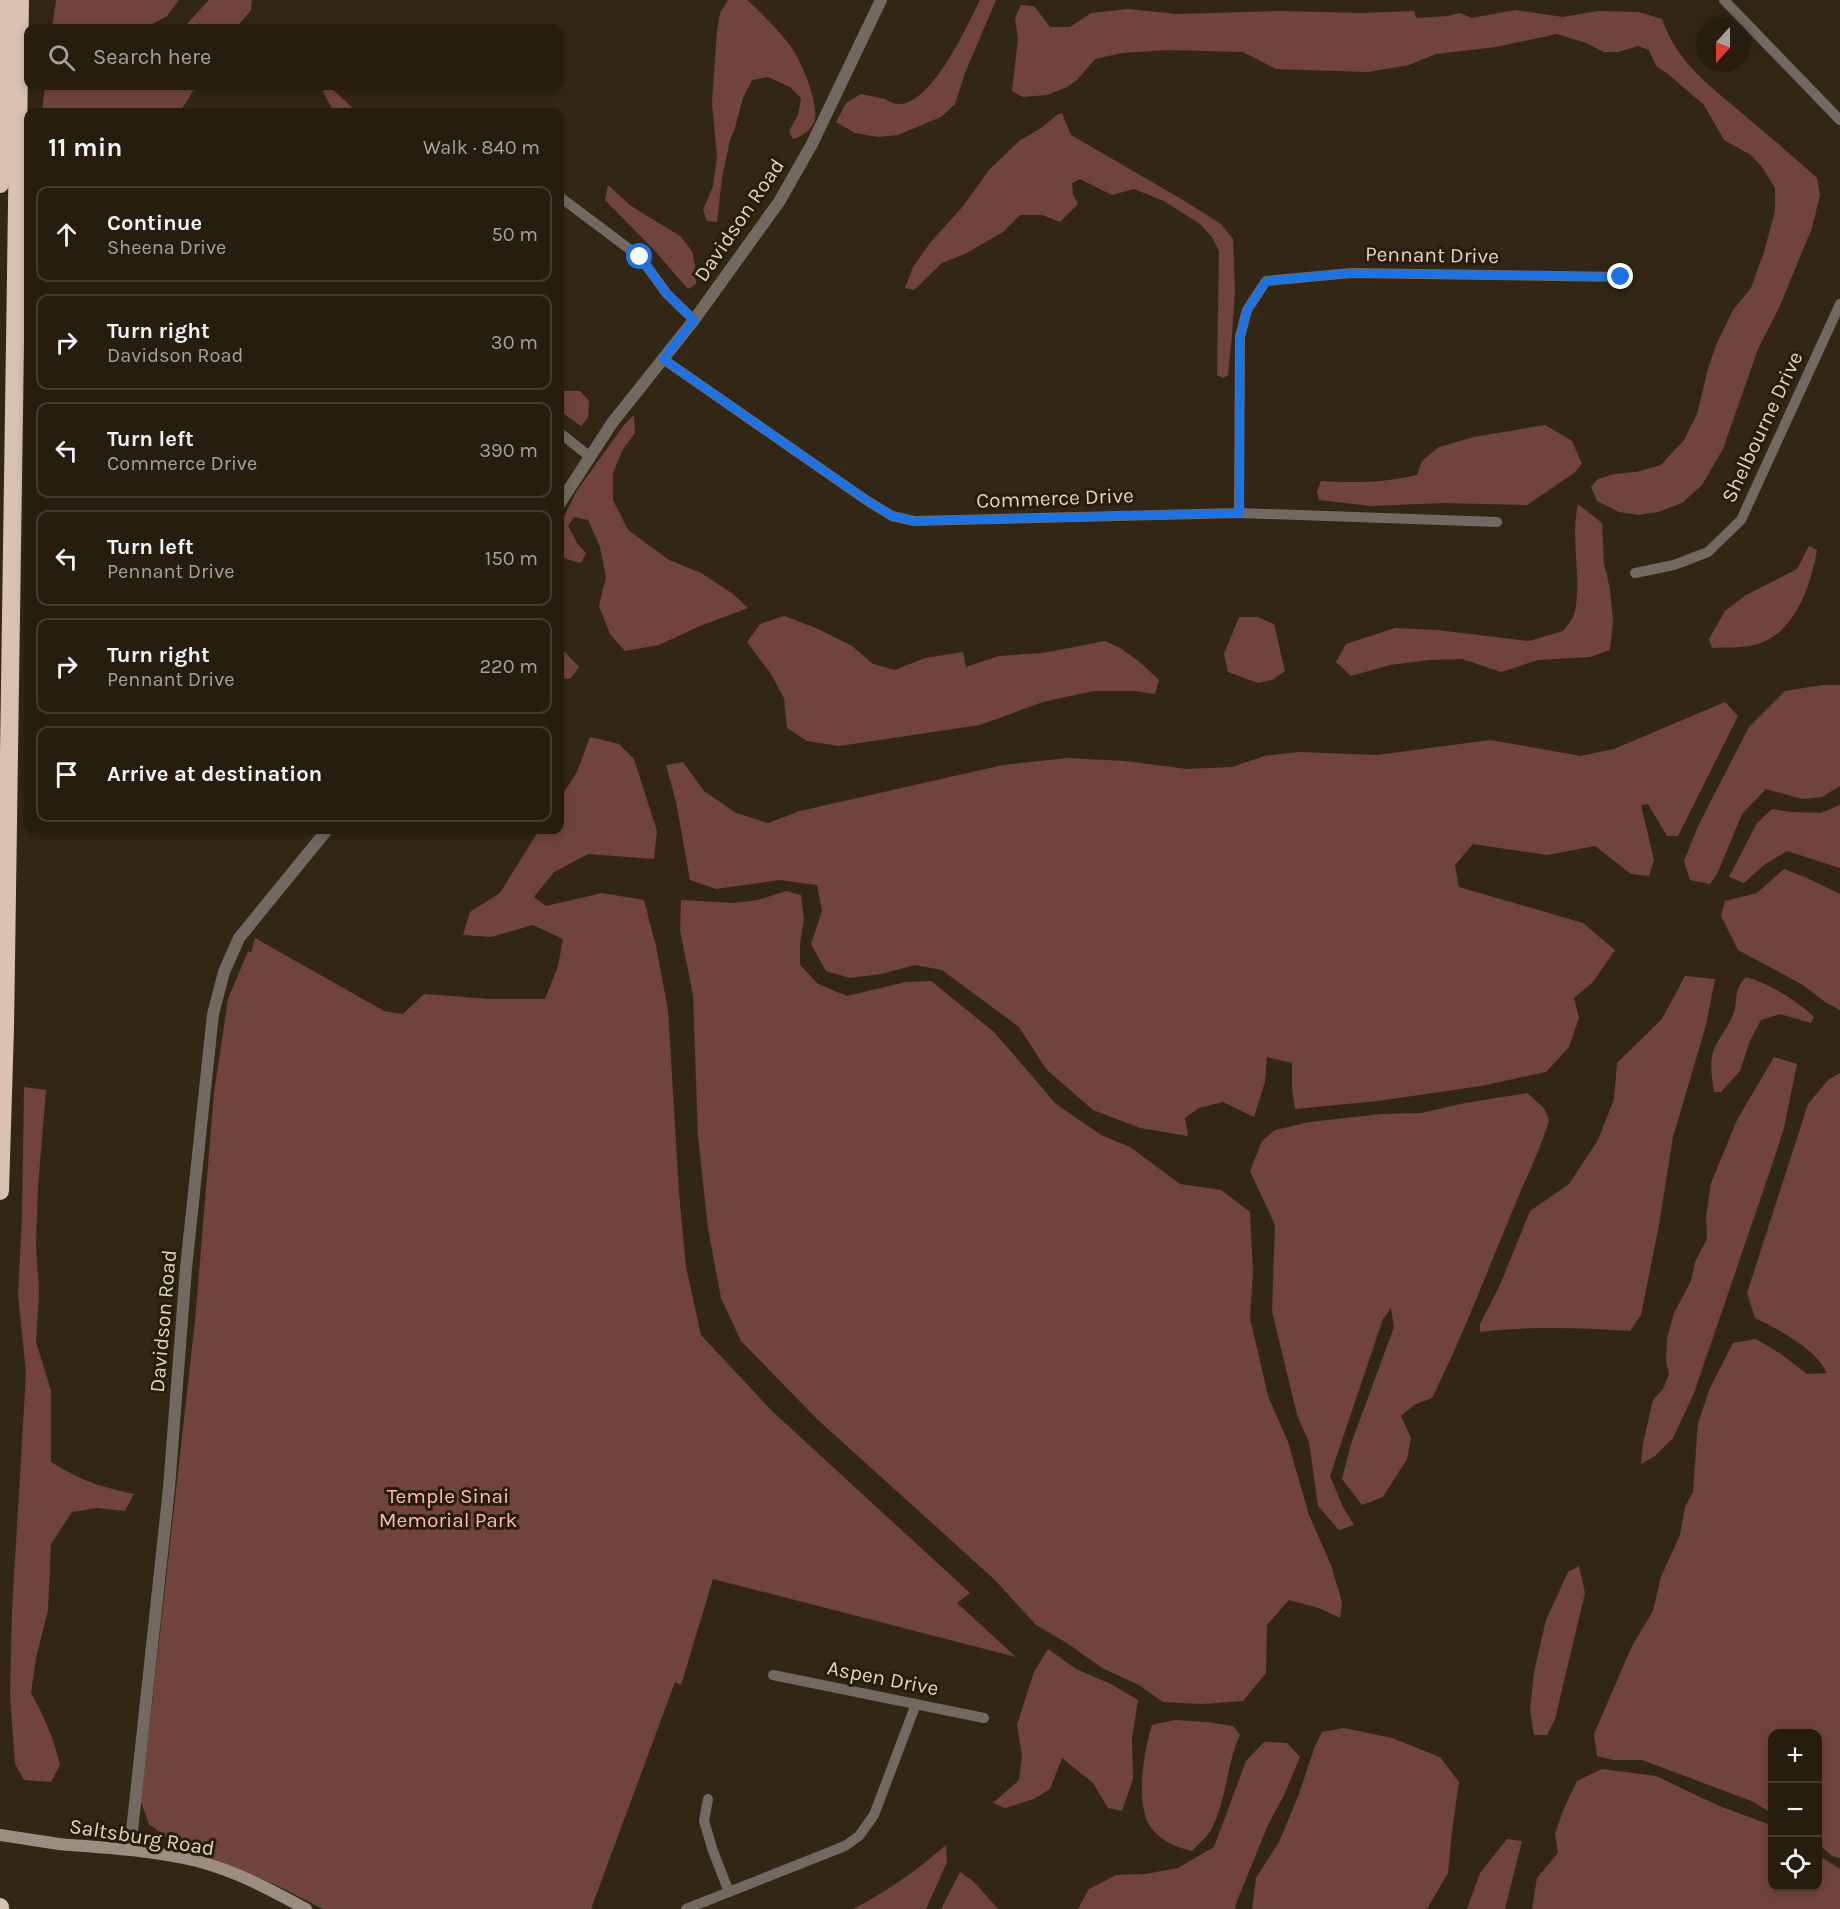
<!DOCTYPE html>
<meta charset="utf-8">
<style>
body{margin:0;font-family:Karla,sans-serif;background:#322a1d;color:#f1f3f6}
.controls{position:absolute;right:18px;bottom:18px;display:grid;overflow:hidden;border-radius:12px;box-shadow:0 3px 9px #0003}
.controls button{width:54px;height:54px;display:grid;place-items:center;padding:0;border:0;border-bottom:2px solid #423b2f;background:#261d0f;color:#f1f3f6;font:30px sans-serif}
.compass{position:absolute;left:1696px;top:18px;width:54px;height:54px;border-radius:50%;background:#261d0f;box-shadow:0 3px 9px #0003;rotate:201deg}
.stop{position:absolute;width:18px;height:18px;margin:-14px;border:4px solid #1a73e8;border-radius:50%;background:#fff}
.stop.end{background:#1a73e8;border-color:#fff;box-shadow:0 2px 6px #0008}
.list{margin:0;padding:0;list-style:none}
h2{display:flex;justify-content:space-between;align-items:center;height:78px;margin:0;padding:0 24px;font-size:26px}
h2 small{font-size:20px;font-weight:400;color:#a4a29e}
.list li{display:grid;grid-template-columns:39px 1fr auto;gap:18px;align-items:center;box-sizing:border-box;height:96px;margin:0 12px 12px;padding:0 12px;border:2px solid #423b2f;border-radius:12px}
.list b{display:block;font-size:22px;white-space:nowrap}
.list p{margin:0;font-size:20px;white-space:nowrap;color:#a4a29e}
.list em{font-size:20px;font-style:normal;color:#a4a29e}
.icon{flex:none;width:33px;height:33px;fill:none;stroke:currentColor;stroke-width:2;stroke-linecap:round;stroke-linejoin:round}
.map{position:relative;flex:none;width:1840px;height:1909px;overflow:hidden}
.search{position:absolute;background:#261d0f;box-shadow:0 3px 9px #0003;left:24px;top:24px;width:540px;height:66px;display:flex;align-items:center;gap:15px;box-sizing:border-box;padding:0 21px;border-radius:12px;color:#a4a29e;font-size:22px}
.panel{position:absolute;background:#261d0f;box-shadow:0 3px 9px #0003;left:24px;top:108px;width:540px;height:726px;border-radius:12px}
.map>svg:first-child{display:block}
</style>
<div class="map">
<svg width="1840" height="1909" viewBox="0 0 1840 1909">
<rect width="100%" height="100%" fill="#322714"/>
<g fill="#70443d">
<polygon points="56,0 179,0 167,16 152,24 147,28 52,28"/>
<polygon points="209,0 252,0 251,10 236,28 183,28"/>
<path d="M728,0H747C762,13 776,28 789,44C800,58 818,100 815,118C813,129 803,136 793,139L789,131L798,115L801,98L790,87L768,77L752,80L743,98L735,128L730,140L722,178L717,222L707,221L703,210L713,186L717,156L712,102L717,30L720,13Z"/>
<path d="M980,0H996L965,73L955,104L941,117L898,135L878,137L855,133L836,122L846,103L861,94C869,96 877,97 885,99C888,101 894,104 898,104C931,106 967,26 980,0Z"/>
<path d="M1021,5L1034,6L1050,27H1070L1091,13L1128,9L1177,14L1281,11L1360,13L1414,11L1416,18L1448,16L1460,13L1472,18L1515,10L1563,17L1598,11L1639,12L1662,19C1676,60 1705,82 1737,109C1764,132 1791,154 1817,178L1820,195L1812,228L1779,308L1758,349L1723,449L1702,485L1682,503L1658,512L1638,515L1619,512L1597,501L1591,487L1598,479L1614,474L1636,472L1661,465L1684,440L1697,414L1709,365L1717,343L1733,310L1751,288L1764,252L1775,211V188L1762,167L1751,155L1724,140L1704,105L1668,74L1656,66L1649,50L1638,46L1618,52H1604L1586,43L1557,34L1496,47L1436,54L1409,65L1368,72L1276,69L1243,52L1168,50L1122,53L1095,59L1077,80L1067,87L1047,95L1023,97L1012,91L1018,39L1015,18Z"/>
<polygon points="45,86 116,86 120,88 125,86 196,86 180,112 42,112"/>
<polygon points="323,86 329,86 357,112 334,112 324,94"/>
<polygon points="1062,113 1071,135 1183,200 1221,224 1233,239 1235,290 1232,335 1228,375 1223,378 1217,375 1219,251 1212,237 1200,224 1164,201 1134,189 1112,195 1080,179 1072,183 1073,194 1078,204 1060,222 1042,215 1020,215 1003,232 965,254 942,263 914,290 905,288 913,267 930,243 964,205 989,170 1019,141 1041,128 1057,115"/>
<polygon points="608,185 631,206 680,236 692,251 695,265 696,284 688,289 654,250 605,200"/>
<polygon points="560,391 580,391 589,401 588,418 581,426 560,411"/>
<polygon points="634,415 635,433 622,451 613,473 613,500 628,530 669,560 701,573 733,594 748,608 700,626 659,645 625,651 610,634 599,606 606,577 600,547 588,520 574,517 568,526 577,543 586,553 581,563 569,560 560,556 560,525 576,492 624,425"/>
<path d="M1545,425L1572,441L1582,464L1574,473L1527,505L1442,503L1371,506L1319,500L1317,492L1321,481C1356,483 1382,483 1417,475L1422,461L1439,447L1474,437Z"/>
<path d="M1578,504L1602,523L1604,563L1610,589L1613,621L1610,650L1590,657L1538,660L1501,672L1462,659L1429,660L1390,665L1351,676L1336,662L1346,644L1395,628L1437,630L1529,641L1563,631C1567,626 1574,618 1575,611C1582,576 1570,539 1578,504Z"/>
<path d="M1809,546L1817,550C1810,589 1793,639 1749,646C1737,648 1724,647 1712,648L1709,639L1725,611L1746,595L1797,569Z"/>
<polygon points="784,616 816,628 852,646 873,664 895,670 925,658 963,652 966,667 999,656 1043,653 1105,641 1120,648 1141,663 1159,680 1155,694 1135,691 1093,691 1043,702 980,725 839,746 807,741 787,728 784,698 771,674 747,642 760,624"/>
<polygon points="1239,617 1258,617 1274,624 1285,671 1272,680 1258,683 1228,672 1224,654"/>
<polygon points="560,647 579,667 570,679 560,678"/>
<polygon points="1822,685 1840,685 1840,786 1822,797 1802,799 1766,789 1742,814 1718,872 1710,884 1690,880 1684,861 1699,824 1749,727 1785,691"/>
<polygon points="1725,702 1738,716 1678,836 1667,836 1648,804 1641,805 1654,860 1649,876 1631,874 1595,846 1547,855 1473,844 1455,865 1459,887 1583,923 1615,950 1593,982 1574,998 1579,1018 1569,1047 1546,1072 1481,1086 1378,1101 1295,1109 1292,1089 1292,1063 1267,1057 1265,1082 1254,1117 1223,1102 1199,1108 1185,1118 1188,1136 1140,1128 1093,1110 1046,1069 1019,1027 942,970 915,965 881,974 850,978 826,971 811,944 822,911 817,885 779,880 716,889 690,880 676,802 666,765 683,762 704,791 736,813 768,823 800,811 1003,765 1068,758 1125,761 1187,769 1232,767 1264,756 1299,752 1377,755 1490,740 1581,756 1614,749"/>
<polygon points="590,737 619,744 634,759 657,831 654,859 588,854 554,872 534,897 546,906 602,893 644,900 656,946 668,1010 679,1193 686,1267 701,1335 772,1411 970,1593 957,1603 1016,1657 713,1579 681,1685 675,1682 591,1909 323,1909 276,1885 178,1845 149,1824 141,1802 195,1321 214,1093 228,999 248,951 251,953 255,938 384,1011 403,1014 424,994 490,999 545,999 558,966 563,939 533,925 491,937 463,935 470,912 500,893 539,830 560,830 560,798 577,772"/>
<polygon points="1840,805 1840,868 1787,851 1764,865 1744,883 1729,877 1757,823 1772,809 1791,812 1821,813"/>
<polygon points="1784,869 1807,878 1840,894 1840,1010 1825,1002 1803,985 1738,950 1721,916 1725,901 1757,893"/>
<polygon points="786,891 801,895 804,919 800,944 800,965 818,984 847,996 906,982 931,981 994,1032 1056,1104 1101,1135 1130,1147 1180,1184 1221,1190 1250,1212 1253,1272 1250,1318 1268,1396 1288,1442 1309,1515 1331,1565 1342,1602 1340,1618 1319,1608 1289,1600 1267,1625 1266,1673 1243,1701 1202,1704 1163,1702 1139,1685 1102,1668 1067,1643 1036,1625 995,1580 817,1419 741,1341 721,1298 708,1229 698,1136 693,995 680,930 681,900 733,903 758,900"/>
<path d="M1685,976L1715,979L1706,1025L1673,1137L1659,1225L1641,1315L1630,1331C1580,1328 1530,1326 1480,1332V1324L1500,1285L1530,1211L1569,1184L1598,1140L1614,1099L1617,1063L1662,1019Z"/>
<path d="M1746,977C1772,985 1794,999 1814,1017L1811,1023L1780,1014L1761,1020L1750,1041L1740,1071L1721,1092H1714C1712,1076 1708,1060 1716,1045C1722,1034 1730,1024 1734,1012C1738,997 1734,989 1746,977Z"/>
<polygon points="1774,1057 1797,1064 1784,1128 1772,1165 1694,1393 1673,1438 1655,1456 1641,1464 1643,1443 1653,1400 1663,1389 1669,1374 1666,1361 1667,1338 1674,1313 1691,1281 1695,1262 1707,1239 1706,1217 1711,1183 1737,1120"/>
<path d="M1840,1073V1858L1832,1856L1818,1844V1734H1772V1814L1754,1802L1642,1760H1613L1597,1756L1594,1734L1632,1646L1653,1611L1661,1577L1680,1535L1685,1507L1693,1492L1698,1423L1710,1388L1733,1343L1756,1339L1781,1354L1807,1374L1827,1373C1815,1348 1779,1330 1755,1318L1747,1293L1808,1104L1829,1079Z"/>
<path d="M24,1087L46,1090L38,1187L36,1243L39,1292L36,1342L51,1390V1462C80,1480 100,1487 134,1494L125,1511L97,1508L72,1512L51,1544L48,1610L36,1658L31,1693C44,1716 54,1739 60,1765L51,1782L24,1780L15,1764L10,1695L12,1610L26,1373L18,1294L22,1217Z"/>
<path d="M1527,1093L1544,1108L1549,1120C1541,1148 1528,1174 1517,1200C1489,1266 1464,1334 1432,1398L1414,1405L1401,1416L1411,1438L1407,1459L1383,1497L1362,1505L1342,1479L1351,1444L1394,1327L1391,1308L1383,1319L1330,1476L1343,1507L1354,1525L1339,1530L1318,1506L1309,1442L1297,1415L1272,1311L1275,1225L1250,1171L1262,1141L1275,1130L1310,1122L1381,1114L1421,1113L1465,1103Z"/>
<polygon points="1579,1566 1585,1593 1555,1719 1547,1735 1534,1735 1530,1710 1534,1672 1546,1620 1568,1572"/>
<polygon points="1048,1649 1076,1669 1111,1684 1138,1700 1132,1738 1133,1779 1122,1811 1108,1808 1093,1783 1062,1758 1050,1789 1034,1799 1005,1808 993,1803 1019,1780 1022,1756 1017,1725 1034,1672"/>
<path d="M1175,1720L1207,1722L1233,1726L1240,1735C1226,1765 1227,1800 1211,1830C1207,1837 1198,1844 1192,1851C1176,1847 1163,1842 1152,1829C1134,1808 1144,1750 1152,1725Z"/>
<polygon points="1344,1728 1392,1738 1440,1757 1459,1782 1452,1831 1448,1873 1427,1909 1252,1909 1256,1878 1279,1842 1299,1794 1315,1746 1322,1732"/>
<polygon points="1264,1742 1287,1743 1300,1757 1284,1795 1268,1825 1237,1901 1235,1909 1078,1909 1089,1889 1116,1875 1145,1874 1178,1868 1214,1847 1246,1761"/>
<polygon points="1602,1769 1656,1776 1719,1806 1771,1825 1772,1886 1818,1886 1818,1855 1840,1869 1840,1909 1532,1909 1537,1878 1558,1853 1555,1834 1564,1808 1577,1781"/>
<polygon points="1507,1839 1522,1841 1505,1909 1467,1909 1480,1873"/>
<path d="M946,1845L947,1862L926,1909H853C888,1891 916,1871 946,1845Z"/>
<polygon points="960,1872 974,1882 998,1909 941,1909"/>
</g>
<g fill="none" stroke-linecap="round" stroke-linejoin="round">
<g stroke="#726962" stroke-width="10">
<polyline points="1724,0 1840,120"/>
<polyline points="560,197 640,257 667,294 694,320"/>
<polyline points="663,359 866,500 892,516 914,521 1239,513 1497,522"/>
<polyline points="560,433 589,456"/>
<polyline points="1239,513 1240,337 1247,310 1266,281 1351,273 1621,277"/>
<polyline points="1635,573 1674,565 1708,552 1741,520 1840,304"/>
<polyline points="773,1675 984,1718"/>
<polyline points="708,1799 704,1821 713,1851 729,1892"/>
<polyline points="686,1909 845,1846 859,1836 874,1815 916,1704"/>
</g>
<g stroke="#726962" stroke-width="12">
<polyline points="560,503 612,423 694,320 779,202 812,144 881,0"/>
<polyline points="130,1850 169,1488 186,1268 213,1014 224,972 239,938 327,830"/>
</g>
<path stroke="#9c8d83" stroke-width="12" d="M0,1835C20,1838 40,1841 59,1844C105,1848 152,1850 197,1861C236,1871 271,1890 306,1909"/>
<g stroke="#d9c2b2" stroke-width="18">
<polyline points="0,184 3,0"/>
<polyline points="0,1191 5,1028 20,0"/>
<polyline points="0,1907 0,1909"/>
</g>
</g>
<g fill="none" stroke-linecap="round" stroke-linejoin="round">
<polyline stroke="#1a73e8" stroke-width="8" points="640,257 667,294 694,320 663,359 866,500 892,516 914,521 1239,513 1240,337 1247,310 1266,281 1351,273 1621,277"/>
</g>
<g text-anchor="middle" stroke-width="6" stroke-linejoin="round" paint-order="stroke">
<g font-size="21" fill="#dcd5c9" stroke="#281d0a">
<text transform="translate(739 220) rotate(-56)" y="7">Davidson Road</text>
<text transform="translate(1432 255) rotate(1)" y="7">Pennant Drive</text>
<text transform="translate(1762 427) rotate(-65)" y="7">Shelbourne Drive</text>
<text transform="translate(1055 498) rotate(-2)" y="7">Commerce Drive</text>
<text transform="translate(163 1321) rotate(-85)" y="7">Davidson Road</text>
<text transform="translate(883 1678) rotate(11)" y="7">Aspen Drive</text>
<text transform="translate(142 1837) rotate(9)" y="7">Saltsburg Road</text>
</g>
<g font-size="21" fill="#febbaf" stroke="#281d0a">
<text x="448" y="1503">Temple Sinai<tspan x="448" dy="24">Memorial Park</tspan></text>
</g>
</g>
</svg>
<div class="controls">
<button>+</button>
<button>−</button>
<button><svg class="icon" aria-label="locate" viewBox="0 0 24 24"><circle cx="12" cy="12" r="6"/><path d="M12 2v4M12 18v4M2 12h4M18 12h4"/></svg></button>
</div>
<svg class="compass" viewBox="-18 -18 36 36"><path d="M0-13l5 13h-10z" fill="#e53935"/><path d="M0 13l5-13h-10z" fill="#a4a29e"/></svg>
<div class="stop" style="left:640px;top:257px"></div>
<div class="stop end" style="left:1621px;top:277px"></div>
<div class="search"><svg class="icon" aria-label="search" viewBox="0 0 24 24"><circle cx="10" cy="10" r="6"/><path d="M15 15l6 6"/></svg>Search here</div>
<section class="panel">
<h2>11 min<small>Walk · 840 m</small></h2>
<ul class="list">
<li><svg class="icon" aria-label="ahead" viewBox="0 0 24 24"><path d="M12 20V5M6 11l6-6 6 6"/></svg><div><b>Continue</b><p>Sheena Drive</p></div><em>50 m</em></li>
<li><svg class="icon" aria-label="right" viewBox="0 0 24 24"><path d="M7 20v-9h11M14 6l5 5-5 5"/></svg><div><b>Turn right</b><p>Davidson Road</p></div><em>30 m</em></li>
<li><svg class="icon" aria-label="left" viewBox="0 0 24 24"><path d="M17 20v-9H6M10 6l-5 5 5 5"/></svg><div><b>Turn left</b><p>Commerce Drive</p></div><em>390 m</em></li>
<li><svg class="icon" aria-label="left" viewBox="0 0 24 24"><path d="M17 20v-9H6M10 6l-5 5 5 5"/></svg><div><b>Turn left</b><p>Pennant Drive</p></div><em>150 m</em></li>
<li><svg class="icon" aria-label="right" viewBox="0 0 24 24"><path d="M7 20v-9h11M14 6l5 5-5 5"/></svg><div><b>Turn right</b><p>Pennant Drive</p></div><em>220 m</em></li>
<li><svg class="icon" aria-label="arrive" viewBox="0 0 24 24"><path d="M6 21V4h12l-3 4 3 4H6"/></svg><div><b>Arrive at destination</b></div></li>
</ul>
</section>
</div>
